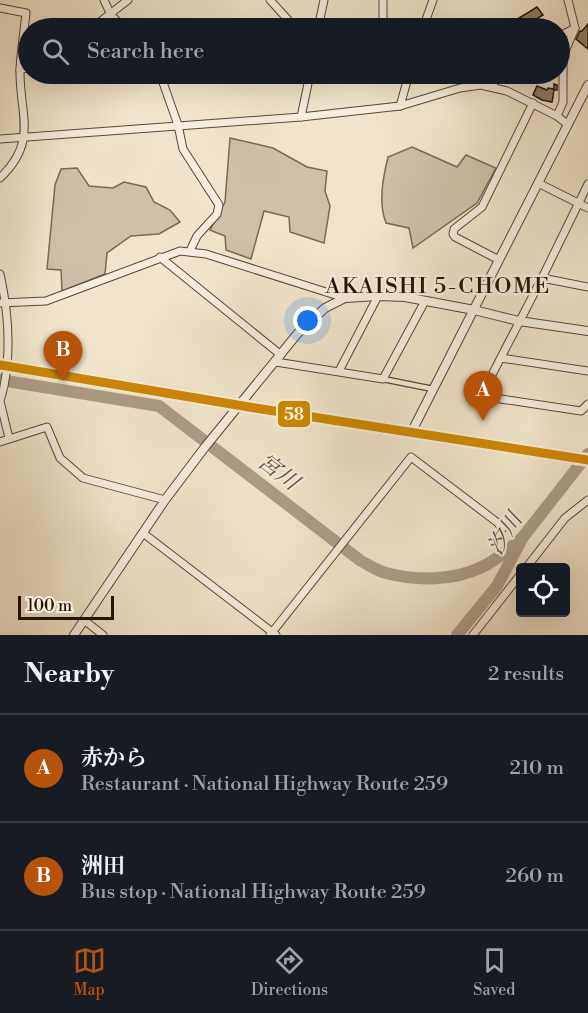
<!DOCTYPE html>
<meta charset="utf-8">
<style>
body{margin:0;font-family:"Libre Bodoni","Noto Serif JP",serif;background:#20242c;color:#f1f3f6}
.controls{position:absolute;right:18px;bottom:18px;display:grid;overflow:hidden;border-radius:6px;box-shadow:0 6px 24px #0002}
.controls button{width:54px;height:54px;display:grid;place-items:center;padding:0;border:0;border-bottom:2px solid #363941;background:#171b24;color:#f1f3f6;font:30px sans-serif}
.scale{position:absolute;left:18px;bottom:15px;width:96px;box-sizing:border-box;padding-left:6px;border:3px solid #271101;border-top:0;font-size:16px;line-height:21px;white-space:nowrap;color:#271101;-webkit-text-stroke:4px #f5eedd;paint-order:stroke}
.you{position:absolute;left:308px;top:321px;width:21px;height:21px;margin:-15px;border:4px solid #fff;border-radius:50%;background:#1a73e8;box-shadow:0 0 0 9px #1a73e833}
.badge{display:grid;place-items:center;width:39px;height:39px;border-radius:50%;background:#b45309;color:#fff;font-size:20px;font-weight:700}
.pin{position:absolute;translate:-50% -50px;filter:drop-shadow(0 2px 3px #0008)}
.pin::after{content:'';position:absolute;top:32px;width:21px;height:18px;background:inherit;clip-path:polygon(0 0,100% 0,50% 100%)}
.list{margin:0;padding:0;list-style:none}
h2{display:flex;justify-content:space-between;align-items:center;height:78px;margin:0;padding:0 24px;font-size:26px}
h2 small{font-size:20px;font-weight:400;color:#9ea1a6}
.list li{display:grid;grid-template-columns:39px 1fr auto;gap:18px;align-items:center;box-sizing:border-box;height:108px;padding:0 24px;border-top:2px solid #363941}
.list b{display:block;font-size:22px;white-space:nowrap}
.list p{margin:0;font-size:20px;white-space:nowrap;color:#9ea1a6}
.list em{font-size:20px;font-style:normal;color:#9ea1a6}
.icon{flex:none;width:33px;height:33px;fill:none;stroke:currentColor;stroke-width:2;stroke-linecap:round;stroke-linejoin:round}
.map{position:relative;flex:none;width:588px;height:635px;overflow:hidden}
.search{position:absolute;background:#171b24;box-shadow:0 6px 24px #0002;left:18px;right:18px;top:18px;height:66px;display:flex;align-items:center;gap:15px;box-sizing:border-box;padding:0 21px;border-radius:33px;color:#9ea1a6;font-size:22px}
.sheet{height:294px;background:#171b24}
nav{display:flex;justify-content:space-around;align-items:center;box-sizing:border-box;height:84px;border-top:2px solid #363941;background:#171b24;font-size:16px;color:#9ea1a6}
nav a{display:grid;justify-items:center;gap:3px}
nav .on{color:#b45309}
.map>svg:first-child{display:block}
</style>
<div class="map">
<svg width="588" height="635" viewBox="0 0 588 635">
<rect width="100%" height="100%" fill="#f0e5ca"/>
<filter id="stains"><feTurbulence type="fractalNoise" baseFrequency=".00333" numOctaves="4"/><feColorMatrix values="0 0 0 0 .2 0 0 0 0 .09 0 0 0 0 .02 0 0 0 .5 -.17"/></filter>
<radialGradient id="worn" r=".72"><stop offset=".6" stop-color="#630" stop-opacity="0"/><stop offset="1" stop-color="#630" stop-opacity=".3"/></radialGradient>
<g fill="#cec1a8" stroke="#7a6954" stroke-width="1.5">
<polygon points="230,138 273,148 307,167 327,171 325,191 330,206 324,243 290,232 289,217 264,211 251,259 226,250 225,236 210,230 225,202"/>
<path d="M412,147L457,167L466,155L496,168L477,203L413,248L409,228L386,223C378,203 383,178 388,157Z"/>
<polygon points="77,168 89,186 113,188 124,182 146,187 154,202 170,210 180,222 159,234 131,236 107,253 105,274 62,291 61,270 47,269 55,185 61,169"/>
</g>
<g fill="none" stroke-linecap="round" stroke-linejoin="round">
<g stroke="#ac9d86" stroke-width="12">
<path d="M0,380L159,406L361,561C369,565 378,571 386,573C417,581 453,581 482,567C497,560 510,548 523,537"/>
<polyline points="457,635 497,586 523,537 588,454"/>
</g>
</g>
<g fill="#907f6a" stroke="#271101" stroke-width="1.5">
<polygon points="537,7 543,15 522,27 516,20"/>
<polygon points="588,24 588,49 576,39 580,31 582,31"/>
<polygon points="554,84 557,85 557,90 554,90 552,102 542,100 533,95 537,86 547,90 548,88 554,89"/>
</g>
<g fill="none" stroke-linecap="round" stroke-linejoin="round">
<defs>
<polyline id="pedestrian" points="383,379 433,389"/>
<g id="minor">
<polyline points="104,0 111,15 124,28"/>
<polyline points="270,0 290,22 320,28"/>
<path d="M0,8L26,13C24,32 21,51 20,69C19,114 39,141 0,178"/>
<polyline points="92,28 128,0"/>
<polyline points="318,28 324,0"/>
<polyline points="383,28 383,0"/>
<polyline points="423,28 433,0"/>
<polyline points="560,36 575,28"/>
<polyline points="20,70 28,67"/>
<polyline points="160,74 178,125 183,149 219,205 217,214 197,236 190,251"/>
<polyline points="493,86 497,74"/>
<polyline points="400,106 409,74"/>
<polyline points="557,116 563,102 563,56 575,28 568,0"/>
<polyline points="301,117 310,74"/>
<polyline points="0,139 301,117 400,106 460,88 481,85 507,91 557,116 567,124"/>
<polyline points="538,183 588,208"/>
<polyline points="588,184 542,278 481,396 581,411 588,404"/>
<polyline points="160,257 281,355"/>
<polyline points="499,260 455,237 453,234 454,229 482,207 533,103"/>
<path d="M0,274C8,310 11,350 4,386"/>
<polyline points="542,278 588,287"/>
<polyline points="0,303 46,301 180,251 206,254 345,298"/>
<polyline points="501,358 588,371"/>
<polyline points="276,362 383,379 425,301"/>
<polyline points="339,371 378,296"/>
<polyline points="3,390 0,401 9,438"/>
<polyline points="0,442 47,427 60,458 83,478 165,500"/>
<polyline points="143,533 276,635"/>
<polyline points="526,568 565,518 588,500"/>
<polyline points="84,620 103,635"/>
<polyline points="270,635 411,457 498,523 502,529"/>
<polyline points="473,635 520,575"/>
</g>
<g id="tertiary">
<polyline points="411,433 588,85"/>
<polyline points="74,635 165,500 205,447 298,333 325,308 345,298 378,296 405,297 474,310 519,321 588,331"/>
</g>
<polyline id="trunk" points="0,365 255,408 588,460"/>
</defs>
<use href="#pedestrian" stroke="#594633" stroke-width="7"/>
<use href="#minor" stroke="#594633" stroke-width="9"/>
<use href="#tertiary" stroke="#594633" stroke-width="10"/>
<use href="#trunk" stroke="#271101" stroke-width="13"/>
<use href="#pedestrian" stroke="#f5eedd" stroke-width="4.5"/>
<use href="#minor" stroke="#f5eedd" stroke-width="7"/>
<use href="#tertiary" stroke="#f5eedd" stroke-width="8"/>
<use href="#trunk" stroke="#f0e5ca" stroke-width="10"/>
<defs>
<polyline id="bus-1" points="0,365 255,408 588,460"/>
</defs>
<use href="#bus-1" stroke="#f5eedd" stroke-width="14"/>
<use href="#bus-1" stroke="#cd8800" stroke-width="9"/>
</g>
<g text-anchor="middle" stroke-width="4.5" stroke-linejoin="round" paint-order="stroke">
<g font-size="22" letter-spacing="1.5" fill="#271101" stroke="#f5eedd">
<text x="438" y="293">AKAISHI 5-CHOME</text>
</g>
<g font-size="22" font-style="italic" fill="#63503d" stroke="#f5eedd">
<text transform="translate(279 471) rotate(37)" y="8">宮川</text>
<text transform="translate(504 533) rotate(-58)" y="8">汐川</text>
</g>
</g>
<rect stroke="#f5eedd" stroke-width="2" x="277" y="400" width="34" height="28" rx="6" fill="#cd8800"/>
<g font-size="16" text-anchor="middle" font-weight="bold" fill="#fff">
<text x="294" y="420">58</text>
</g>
<rect width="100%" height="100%" filter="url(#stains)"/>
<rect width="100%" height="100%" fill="url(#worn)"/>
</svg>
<div class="controls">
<button><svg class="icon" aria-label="locate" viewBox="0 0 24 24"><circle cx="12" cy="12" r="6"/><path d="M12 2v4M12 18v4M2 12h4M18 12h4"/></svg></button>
</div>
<div class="scale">100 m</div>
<div class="you"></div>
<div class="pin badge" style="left:483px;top:421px">A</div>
<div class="pin badge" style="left:63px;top:381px">B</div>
<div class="search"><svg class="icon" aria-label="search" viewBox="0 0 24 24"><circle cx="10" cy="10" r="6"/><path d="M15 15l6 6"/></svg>Search here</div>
</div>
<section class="sheet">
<h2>Nearby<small>2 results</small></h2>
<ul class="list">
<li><span class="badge">A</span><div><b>赤から</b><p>Restaurant · National Highway Route 259</p></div><em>210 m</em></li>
<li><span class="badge">B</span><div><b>洲田</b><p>Bus stop · National Highway Route 259</p></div><em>260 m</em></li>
</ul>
</section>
<nav>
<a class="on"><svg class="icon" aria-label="map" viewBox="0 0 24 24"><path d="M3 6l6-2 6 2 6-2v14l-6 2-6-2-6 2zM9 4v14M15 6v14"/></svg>Map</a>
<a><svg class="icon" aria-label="directions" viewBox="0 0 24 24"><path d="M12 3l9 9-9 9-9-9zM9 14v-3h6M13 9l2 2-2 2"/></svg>Directions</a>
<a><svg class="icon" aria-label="saved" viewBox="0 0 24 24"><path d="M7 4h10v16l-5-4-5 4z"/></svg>Saved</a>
</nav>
